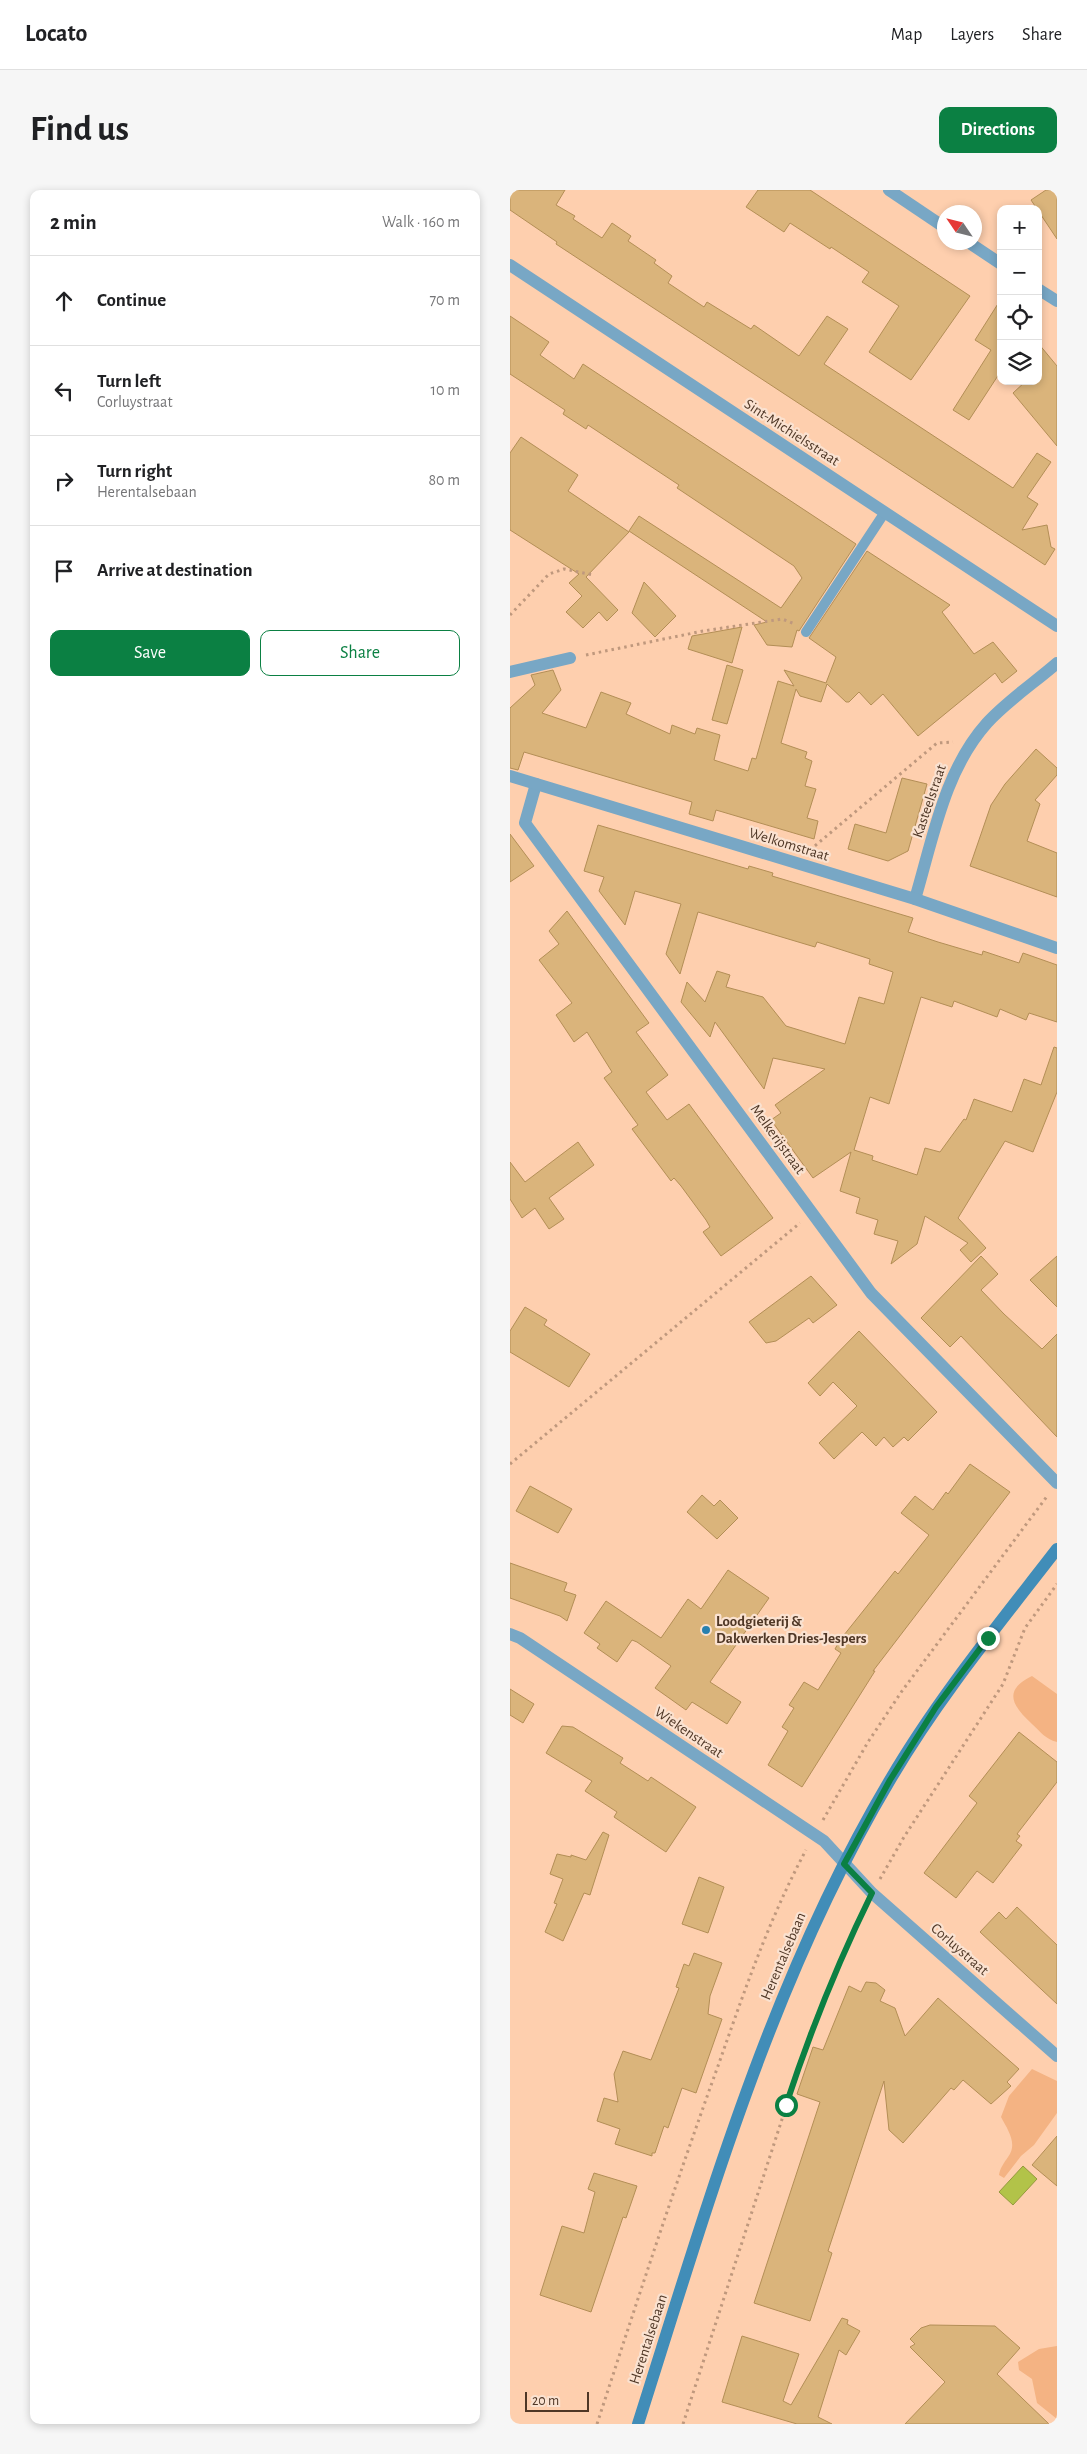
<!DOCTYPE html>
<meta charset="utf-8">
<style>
body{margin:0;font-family:"Alegreya Sans",sans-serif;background:#f6f6f6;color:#202124}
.controls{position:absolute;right:15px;top:15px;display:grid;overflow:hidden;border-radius:10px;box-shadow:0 2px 8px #0003}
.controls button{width:45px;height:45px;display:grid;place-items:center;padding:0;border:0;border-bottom:1px solid #e0e0e0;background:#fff;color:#202124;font:25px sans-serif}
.compass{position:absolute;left:427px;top:15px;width:45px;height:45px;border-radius:50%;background:#fff;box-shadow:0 2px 8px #0003;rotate:305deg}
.scale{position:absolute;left:15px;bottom:12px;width:64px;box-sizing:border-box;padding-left:5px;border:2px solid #4f3726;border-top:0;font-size:14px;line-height:18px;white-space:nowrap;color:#4f3726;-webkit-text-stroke:4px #fae2d1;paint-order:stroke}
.stop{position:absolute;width:15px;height:15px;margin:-11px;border:4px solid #0b8043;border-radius:50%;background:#fff}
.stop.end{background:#0b8043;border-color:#fff;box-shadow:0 1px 5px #0008}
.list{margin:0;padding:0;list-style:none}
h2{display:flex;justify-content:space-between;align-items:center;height:65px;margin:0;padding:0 20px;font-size:21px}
h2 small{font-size:16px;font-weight:400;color:#757577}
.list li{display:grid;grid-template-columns:32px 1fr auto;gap:15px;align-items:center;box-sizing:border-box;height:90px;padding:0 20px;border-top:1px solid #e0e0e0}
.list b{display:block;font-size:19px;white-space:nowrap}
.list p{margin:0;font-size:16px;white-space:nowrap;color:#757577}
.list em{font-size:16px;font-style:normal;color:#757577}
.actions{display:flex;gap:10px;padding:15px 20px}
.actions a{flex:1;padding:11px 0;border:1px solid #0b8043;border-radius:10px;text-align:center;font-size:18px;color:#0b8043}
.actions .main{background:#0b8043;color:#fff}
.icon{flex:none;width:28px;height:28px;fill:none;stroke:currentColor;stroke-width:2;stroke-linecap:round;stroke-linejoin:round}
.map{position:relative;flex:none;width:547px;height:2234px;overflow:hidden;border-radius:10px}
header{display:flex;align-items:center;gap:30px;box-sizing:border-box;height:70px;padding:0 25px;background:#fff;border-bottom:1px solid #e0e0e0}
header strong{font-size:24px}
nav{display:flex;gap:28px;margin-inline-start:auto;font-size:18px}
.intro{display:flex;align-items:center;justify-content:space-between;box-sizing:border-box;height:120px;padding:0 30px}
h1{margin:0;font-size:35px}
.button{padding:12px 22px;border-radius:10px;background:#0b8043;color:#fff;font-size:18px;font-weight:700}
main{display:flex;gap:30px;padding:0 30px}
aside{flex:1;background:#fff;border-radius:10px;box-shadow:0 2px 8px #0003}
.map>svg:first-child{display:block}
</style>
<header>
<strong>Locato</strong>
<nav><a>Map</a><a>Layers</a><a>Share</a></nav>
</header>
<div class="intro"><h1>Find us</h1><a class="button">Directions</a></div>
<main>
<aside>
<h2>2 min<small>Walk · 160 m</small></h2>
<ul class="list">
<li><svg class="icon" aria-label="ahead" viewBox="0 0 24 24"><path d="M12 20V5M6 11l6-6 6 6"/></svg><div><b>Continue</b></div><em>70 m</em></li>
<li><svg class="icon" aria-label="left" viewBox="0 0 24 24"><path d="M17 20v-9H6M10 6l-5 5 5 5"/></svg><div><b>Turn left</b><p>Corluystraat</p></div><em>10 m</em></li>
<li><svg class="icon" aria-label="right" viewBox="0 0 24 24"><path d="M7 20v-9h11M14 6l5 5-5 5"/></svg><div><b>Turn right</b><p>Herentalsebaan</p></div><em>80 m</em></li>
<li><svg class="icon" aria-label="arrive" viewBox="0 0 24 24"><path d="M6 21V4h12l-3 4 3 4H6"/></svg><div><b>Arrive at destination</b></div></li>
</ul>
<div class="actions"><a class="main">Save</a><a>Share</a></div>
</aside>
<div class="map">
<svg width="547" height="2234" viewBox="0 0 547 2234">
<rect width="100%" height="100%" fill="#fecfae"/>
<g fill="#f4b383">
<path d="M522,1486L547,1504V1552C535,1549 531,1542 522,1534C504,1517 491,1501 522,1486Z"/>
<path d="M522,1879L547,1891V1923L524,1955L511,1966L494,1988L489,1985C490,1978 494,1973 498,1967C508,1954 498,1940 491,1927L499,1906Z"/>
<polygon points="547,2156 547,2229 527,2213 522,2189 509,2180 508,2172 529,2159"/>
</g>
<polygon fill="#b2c349" stroke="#94993e" points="513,1976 527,1989 503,2015 489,2002"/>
<g fill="#dab47b" stroke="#b38e56">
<polygon points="0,0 55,0 46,15 65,26 63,29 92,48 102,33 121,46 118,51 146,70 144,73 162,86 158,93 194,117 197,112 241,139 244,135 289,166 317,126 338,139 314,174 503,298 527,263 541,272 517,307 528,314 512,340 537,335 541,357 545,359 535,375 46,54 47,52 0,20"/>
<polygon points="248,0 300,0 460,106 401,190 359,162 389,116 352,92 359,82 321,57 320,59 280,33 274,42 236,17"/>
<polygon points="536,0 547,0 547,49 521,10"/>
<polygon points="491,109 491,181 459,230 443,220 481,160 465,150"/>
<polygon points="0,126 39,152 30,165 64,189 73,174 346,354 289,441 287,440 282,457 257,455 244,435 257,432 119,341 129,326 271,418 292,388 284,376 167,298 169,295 78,235 76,239 53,224 55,220 0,184"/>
<polygon points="528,153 547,176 547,256 503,203 516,191 528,191"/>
<polygon points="11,247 68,285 58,301 119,342 76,387 108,420 97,431 89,422 73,438 56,422 72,406 59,393 69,384 0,340 0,263"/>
<polygon points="357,361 440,415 432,422 464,464 483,452 507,481 492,493 485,483 408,546 373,504 361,515 349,502 339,512 336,512 317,494 311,512 290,506 286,499 271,553 297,562 295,568 302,571 295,596 306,599 297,628 308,631 304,649 206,620 203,631 179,624 182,612 14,562 8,580 0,578 0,518 25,495 21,485 43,480 51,500 32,523 76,538 91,502 121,513 116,524 160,544 162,535 185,544 187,538 210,545 204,570 238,581 242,568 246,569 268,491 284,496 274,480 316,493 326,467 299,448"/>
<polygon points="134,392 166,426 145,447 122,423"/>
<polygon points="232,437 222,473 178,459 182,446"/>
<polygon points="217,475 233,480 217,534 202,530"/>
<polygon points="526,559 547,578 547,585 525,610 530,614 517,651 547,663 547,707 460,676 481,615 495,594"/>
<polygon points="392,588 417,594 398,661 378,671 338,659 345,634 376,643"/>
<polygon points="88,635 238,679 239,676 263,683 262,686 403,728 398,742 428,752 472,765 473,761 509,773 513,763 547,775 547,832 519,823 516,830 490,819 487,827 444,811 442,817 411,807 379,914 360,907 344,960 363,966 362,970 407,985 415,958 430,962 454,929 456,930 464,909 502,922 514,889 531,895 544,857 547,858 547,902 523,962 495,951 448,1028 476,1058 461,1072 450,1060 458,1053 415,1026 407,1054 381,1074 388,1051 364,1044 368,1030 346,1023 350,1008 330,1001 341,962 303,988 261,930 271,923 265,915 315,879 263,868 254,899 205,832 200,847 171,812 177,792 195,812 207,781 220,785 216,797 253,807 276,836 335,854 349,807 374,814 383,782 359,774 360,769 332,760 307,752 305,757 188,722 170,784 156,764 171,714 125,701 115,735 89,701 94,687 74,681"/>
<polygon points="0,644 24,676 0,692"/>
<polygon points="57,721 139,833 126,842 158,885 136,902 157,930 179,914 263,1028 211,1066 193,1042 200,1037 196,1030 171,996 164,988 161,991 122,939 128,935 94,888 102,882 77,842 64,852 46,825 62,813 29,770 49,754 39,741"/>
<polygon points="68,952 84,975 39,1008 54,1029 39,1039 25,1018 12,1028 0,1009 0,972 15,992"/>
<polygon points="471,1066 488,1084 471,1100 494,1124 532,1159 547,1144 547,1247 451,1146 440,1157 411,1128"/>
<polygon points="547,1066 547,1117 520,1090"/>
<polygon points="301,1086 327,1115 303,1133 299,1128 266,1151 256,1153 239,1132"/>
<polygon points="15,1117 37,1130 34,1135 80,1164 59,1197 0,1162 0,1141"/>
<polygon points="349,1141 427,1222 398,1251 394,1247 383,1257 374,1247 366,1256 352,1242 324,1269 309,1253 347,1216 323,1192 310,1206 298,1193"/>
<polygon points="460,1274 500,1302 363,1481 365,1481 292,1597 258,1575 278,1541 272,1537 284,1518 279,1515 294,1492 308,1500 331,1463 325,1459 330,1450 385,1381 388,1384 419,1345 391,1323 405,1306 423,1320 436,1302 438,1304"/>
<polygon points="20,1296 62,1319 48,1343 6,1321"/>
<polygon points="192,1305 204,1316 210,1310 228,1328 207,1349 177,1322"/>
<polygon points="0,1373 57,1393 54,1401 66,1405 57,1431 50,1426 0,1408"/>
<polygon points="218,1380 259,1408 200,1492 231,1512 217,1534 182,1512 176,1520 145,1498 161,1476 127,1452 122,1450 107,1472 87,1458 90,1454 74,1443 96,1411 151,1448 178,1409 191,1419"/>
<polygon points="0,1499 24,1514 13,1533 0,1525"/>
<polygon points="52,1536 63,1537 113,1568 110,1573 138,1591 141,1587 186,1617 156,1662 104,1627 107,1622 75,1601 82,1591 36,1563"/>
<polygon points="509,1542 547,1572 547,1592 507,1644 510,1646 506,1651 512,1655 483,1693 467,1681 446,1708 414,1683 467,1613 459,1606"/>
<polygon points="93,1642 99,1645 80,1705 74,1703 53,1751 35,1742 47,1714 44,1713 53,1689 40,1684 47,1664 61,1667 61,1665 76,1670"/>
<polygon points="189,1687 214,1697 198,1743 172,1734"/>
<polygon points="507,1717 547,1755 547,1814 470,1742 489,1722 496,1729"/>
<polygon points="184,1763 212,1773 200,1806 198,1824 212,1829 186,1903 172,1898 158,1938 154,1936 145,1963 142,1963 142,1966 105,1954 110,1939 87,1931 94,1908 108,1912 104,1884 113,1861 141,1870 169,1798 166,1797 174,1774 179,1776"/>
<polygon points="356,1792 366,1793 375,1800 370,1811 385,1818 395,1846 428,1808 509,1879 497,1892 501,1896 481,1914 453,1890 444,1900 441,1898 393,1953 379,1940 374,1891 318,2061 322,2063 300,2131 244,2113 310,1912 287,1904 303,1857 313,1860 339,1796 351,1802"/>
<polygon points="547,1946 547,1996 522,1975"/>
<polygon points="84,1983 127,1996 116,2028 113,2027 81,2122 30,2105 52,2036 74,2043 85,2002 78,1999"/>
<polygon points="332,2128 338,2130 337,2134 350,2141 336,2165 329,2160 308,2227 322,2234 287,2234 212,2212 232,2146 289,2164 273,2211 281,2215"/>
<polygon points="420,2135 485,2136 510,2158 487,2184 539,2234 395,2234 435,2192 400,2157 405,2154 400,2149 411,2138"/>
</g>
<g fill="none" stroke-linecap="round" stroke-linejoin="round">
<g stroke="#bf987d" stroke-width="3" stroke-dasharray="2.5 4" stroke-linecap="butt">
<polyline points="0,425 39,384 54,379 83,385"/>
<polyline points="76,465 193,441 272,429 285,434"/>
<polyline points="300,660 427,553 443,552"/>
<polyline points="0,1274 290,1033"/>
<polyline points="313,1630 358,1552 392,1501 538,1305"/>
<polyline points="370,1689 394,1647 493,1494 515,1438 547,1394"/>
<path d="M87,2234C126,2114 165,1995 208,1876C234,1802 259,1729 296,1660"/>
<polyline points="173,2234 301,1840 335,1759 355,1719"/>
</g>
<polyline stroke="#78a7c5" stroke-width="10" points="296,442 375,322"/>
<g stroke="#78a7c5" stroke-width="12">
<polyline points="379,0 434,37"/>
<polyline points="458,52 491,74"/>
<polyline points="0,75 547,436"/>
<polyline points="528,99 547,111"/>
<polyline points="0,482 60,468"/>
<polyline points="26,594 15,633 361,1103 547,1293"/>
<path d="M405,709C423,649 434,581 477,533C497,511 524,493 547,473"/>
<polyline points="0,1444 10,1448 314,1651 362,1703 547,1866"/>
</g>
<polyline stroke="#78a7c5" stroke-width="12" points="0,586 405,709 547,758"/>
<path stroke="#418db8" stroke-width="12" d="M128,2234C198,2014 261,1790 380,1590C428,1508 489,1434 547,1359"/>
</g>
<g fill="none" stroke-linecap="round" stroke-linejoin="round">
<path stroke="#0b8043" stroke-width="6" d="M276,1915C300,1842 328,1772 362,1703L334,1674L380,1590L426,1517L478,1448"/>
</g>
<circle fill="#2880af" stroke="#fae2d1" stroke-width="2" cx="196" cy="1440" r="5"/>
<g text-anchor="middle" stroke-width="4.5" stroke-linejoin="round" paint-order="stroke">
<g font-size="15" fill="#4f3726" stroke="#fae2d1">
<text transform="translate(282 242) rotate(33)" y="5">Sint-Michielsstraat</text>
<text transform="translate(419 611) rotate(-71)" y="5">Kasteelstraat</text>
<text transform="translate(279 654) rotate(17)" y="5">Welkomstraat</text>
<text transform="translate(268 949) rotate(54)" y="5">Melkerijstraat</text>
<text transform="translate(179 1542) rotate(34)" y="5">Wiekenstraat</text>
<text transform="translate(450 1759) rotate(41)" y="5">Corluystraat</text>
<text transform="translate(273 1766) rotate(-67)" y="5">Herentalsebaan</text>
<text transform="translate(138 2149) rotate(-72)" y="5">Herentalsebaan</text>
</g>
<g font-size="15" font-weight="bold" fill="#4f3726" stroke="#fae2d1" text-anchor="start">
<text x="206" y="1436">Loodgieterij &amp;<tspan x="206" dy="17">Dakwerken Dries-Jespers</tspan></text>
</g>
</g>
</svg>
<div class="controls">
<button>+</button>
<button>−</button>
<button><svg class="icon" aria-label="locate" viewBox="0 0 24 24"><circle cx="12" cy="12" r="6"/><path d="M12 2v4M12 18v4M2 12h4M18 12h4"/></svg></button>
<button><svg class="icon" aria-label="layers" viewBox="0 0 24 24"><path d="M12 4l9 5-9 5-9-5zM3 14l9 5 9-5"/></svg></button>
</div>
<svg class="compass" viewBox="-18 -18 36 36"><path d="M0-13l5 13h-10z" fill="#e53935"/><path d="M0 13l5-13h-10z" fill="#757577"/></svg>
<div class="scale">20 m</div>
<div class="stop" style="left:276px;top:1915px"></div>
<div class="stop end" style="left:478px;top:1448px"></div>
</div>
</main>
